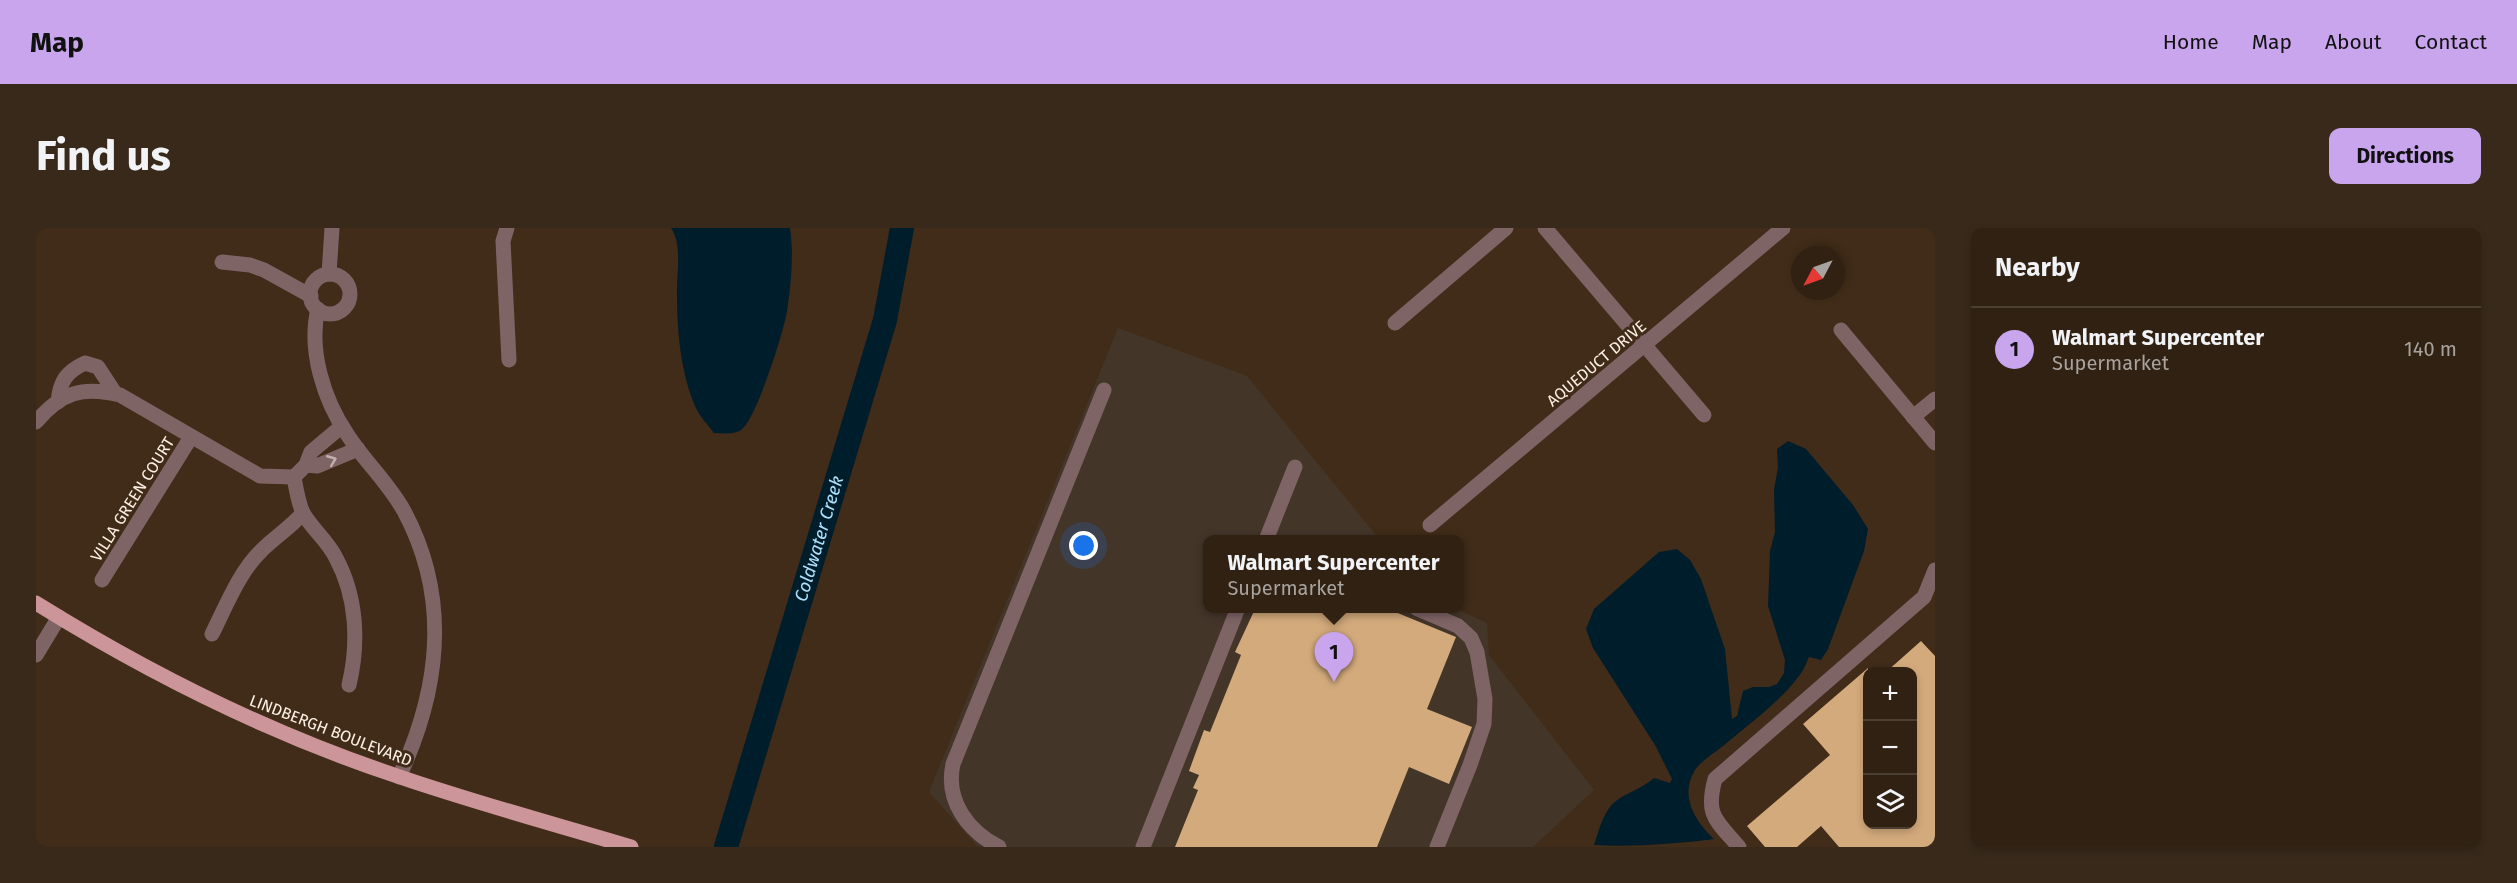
<!DOCTYPE html>
<meta charset="utf-8">
<style>
body{margin:0;font-family:"Fira Sans",sans-serif;background:#38291b;color:#f1f3f6}
.controls{position:absolute;right:18px;bottom:18px;display:grid;overflow:hidden;border-radius:12px;box-shadow:0 3px 9px #0003}
.controls button{width:54px;height:54px;display:grid;place-items:center;padding:0;border:0;border-bottom:2px solid #4b3e32;background:#302112;color:#f1f3f6;font:30px sans-serif}
.compass{position:absolute;left:1755px;top:18px;width:54px;height:54px;border-radius:50%;background:#302112;box-shadow:0 3px 9px #0003;rotate:229deg}
.you{position:absolute;left:1048px;top:318px;width:21px;height:21px;margin:-15px;border:4px solid #fff;border-radius:50%;background:#1a73e8;box-shadow:0 0 0 9px #1a73e833}
.badge{display:grid;place-items:center;width:39px;height:39px;border-radius:50%;background:#c9a5ee;color:#111;font-size:20px;font-weight:700}
.pin{position:absolute;translate:-50% -50px;filter:drop-shadow(0 2px 3px #0008)}
.pin::after{content:'';position:absolute;top:32px;width:21px;height:18px;background:inherit;clip-path:polygon(0 0,100% 0,50% 100%)}
.popup{position:absolute;left:1167px;top:307px;width:261px;height:78px;box-sizing:border-box;display:grid;place-content:center;border-radius:12px;background:#302112;filter:drop-shadow(0 2px 4px #0005);font-size:20px;white-space:nowrap;color:#a8a39f}
.popup b{font-size:22px;color:#f1f3f6}
.popup::after{content:'';position:absolute;left:50%;top:100%;margin-left:-12px;border:12px solid transparent;border-top-color:#302112}
.list{margin:0;padding:0;list-style:none}
h2{display:flex;justify-content:space-between;align-items:center;height:78px;margin:0;padding:0 24px;font-size:26px}
h2 small{font-size:20px;font-weight:400;color:#a8a39f}
.list li{display:grid;grid-template-columns:39px 1fr auto;gap:18px;align-items:center;box-sizing:border-box;height:84px;padding:0 24px;border-top:2px solid #4b3e32}
.list b{display:block;font-size:22px;white-space:nowrap}
.list p{margin:0;font-size:20px;white-space:nowrap;color:#a8a39f}
.list em{font-size:20px;font-style:normal;color:#a8a39f}
.icon{flex:none;width:33px;height:33px;fill:none;stroke:currentColor;stroke-width:2;stroke-linecap:round;stroke-linejoin:round}
.map{position:relative;flex:none;width:1899px;height:619px;overflow:hidden;border-radius:12px}
header{display:flex;align-items:center;gap:36px;box-sizing:border-box;height:84px;padding:0 30px;background:#c9a5ee;color:#111}
header strong{font-size:28px}
nav{display:flex;gap:33px;margin-inline-start:auto;font-size:21px}
.intro{display:flex;align-items:center;justify-content:space-between;box-sizing:border-box;height:144px;padding:0 36px}
h1{margin:0;font-size:42px}
.button{padding:15px 27px;border-radius:12px;background:#c9a5ee;color:#111;font-size:21px;font-weight:700}
main{display:flex;gap:36px;padding:0 36px}
aside{flex:1;background:#302112;border-radius:12px;box-shadow:0 3px 9px #0003}
.map>svg:first-child{display:block}
</style>
<header>
<strong>Map</strong>
<nav><a>Home</a><a>Map</a><a>About</a><a>Contact</a></nav>
</header>
<div class="intro"><h1>Find us</h1><a class="button">Directions</a></div>
<main>
<div class="map">
<svg width="1899" height="619" viewBox="0 0 1899 619">
<rect width="100%" height="100%" fill="#402c18"/>
<polygon fill="#443529" points="1082,100 1211,148 1343,311 1172,312 1172,380 1421,381 1451,395 1453,427 1558,562 1497,619 942,619 893,564"/>
<g fill="#001d2b">
<path d="M635,0H754C758,27 755,56 751,83C748,103 720,192 705,202C697,207 687,205 678,205C672,197 663,188 659,178C645,145 641,104 641,68C640,48 647,17 635,0Z"/>
<path d="M1752,213L1770,221L1817,277L1832,301L1828,323L1792,421L1785,432L1773,429C1770,435 1767,444 1762,449C1746,472 1709,499 1687,518C1678,525 1665,533 1659,542C1643,568 1659,593 1678,611C1639,616 1597,619 1558,617C1563,602 1568,582 1580,573C1592,564 1607,560 1618,550L1634,555L1636,551L1619,517L1557,420L1550,401L1558,381L1623,324L1641,321L1654,332L1665,351L1681,398L1689,421L1696,491L1701,488L1707,463L1717,459H1733L1741,456L1748,445L1749,432L1732,378L1734,323L1739,304L1738,262L1742,239L1741,221Z"/>
</g>
<g fill="none" stroke-linecap="round" stroke-linejoin="round">
<path stroke="#001d2b" stroke-width="24" id="s1" d="M690,619L849,92L866,0"/>
</g>
<g fill="#d3aa7c">
<polygon points="1219,381 1233,385 1235,381 1352,381 1420,409 1391,481 1436,499 1413,556 1373,539 1341,619 1139,619 1162,562 1157,560 1163,547 1153,543 1168,502 1174,504 1205,427 1199,424"/>
<polygon points="1885,413 1899,428 1899,619 1803,619 1785,598 1761,619 1729,619 1711,598 1794,527 1767,496 1832,440 1832,597 1876,597 1876,444 1850,444"/>
</g>
<g fill="none" stroke-linecap="round" stroke-linejoin="round">
<g stroke="#7f6466" stroke-width="15">
<polyline points="471,0 467,13 473,132"/>
<polyline points="1509,0 1668,187"/>
<polyline points="186,34 214,37 228,42 275,68"/>
<polyline points="293,46 296,0"/>
<circle cx="294" cy="66" r="20"/>
<path d="M282,81C272,122 288,172 311,206C328,233 352,254 368,283C415,371 404,461 363,549"/>
<polyline points="1359,95 1470,0"/>
<polyline points="1805,102 1899,215"/>
<path d="M22,174C24,153 30,144 49,135L62,139L79,165"/>
<polyline points="1877,189 1899,171"/>
<path d="M0,194C25,164 47,158 84,167L224,248L258,249L270,237L275,224L306,198"/>
<polyline points="270,237 281,238 322,221"/>
<path d="M258,249C260,260 262,274 267,285C276,301 292,313 300,330C321,369 323,415 313,457"/>
<polyline points="1394,297 1747,0"/>
<polyline points="1230,312 1259,239"/>
<polyline points="66,352 155,209"/>
<polyline points="1380,380 1422,398 1435,410 1441,424 1449,471 1448,496 1434,537 1401,619"/>
<path d="M176,406C190,378 203,344 226,322C239,309 255,299 267,285"/>
<polyline points="0,427 23,389"/>
<path d="M963,619C932,603 909,573 917,536L1068,162"/>
<polyline points="1107,619 1202,380"/>
<path d="M1703,619C1680,592 1669,588 1679,551L1888,369L1899,342"/>
</g>
<path stroke="#cc9599" stroke-width="15" d="M0,375C114,446 237,507 364,549C440,575 518,596 595,619"/>
</g>
<defs><path id="oneway-chevron" d="M-2-3.5L2.5 0L-2 3.5" fill="none" stroke-width="1.6" stroke-linecap="round" stroke-linejoin="round" transform="scale(1.5)"/></defs>
<use stroke="#c4b1ab" href="#oneway-chevron" transform="translate(296 232) rotate(-22)"/>
<g text-anchor="middle" stroke-width="6" stroke-linejoin="round" paint-order="stroke">
<g font-size="16" fill="#fdf0e4" stroke="#402c18">
<text transform="translate(1560 135) rotate(-40)" y="6">AQUEDUCT DRIVE</text>
<text transform="translate(96 271) rotate(-58)" y="6">VILLA GREEN COURT</text>
<text transform="translate(295 502) rotate(21)" y="6">LINDBERGH BOULEVARD</text>
</g>
<g font-size="18" font-style="italic" fill="#ade0fb" stroke="#402c18">
<text dy="6" stroke="none"><textPath href="#s1" startOffset="322">Coldwater Creek</textPath></text>
</g>
</g>
</svg>
<div class="controls">
<button>+</button>
<button>−</button>
<button><svg class="icon" aria-label="layers" viewBox="0 0 24 24"><path d="M12 4l9 5-9 5-9-5zM3 14l9 5 9-5"/></svg></button>
</div>
<svg class="compass" viewBox="-18 -18 36 36"><path d="M0-13l5 13h-10z" fill="#e53935"/><path d="M0 13l5-13h-10z" fill="#a8a39f"/></svg>
<div class="you"></div>
<div class="pin badge" style="left:1298px;top:454px">1</div>
<div class="popup"><b>Walmart Supercenter</b>Supermarket</div>
</div>
<aside>
<h2>Nearby<small></small></h2>
<ul class="list">
<li><span class="badge">1</span><div><b>Walmart Supercenter</b><p>Supermarket</p></div><em>140 m</em></li>
</ul>
</aside>
</main>
